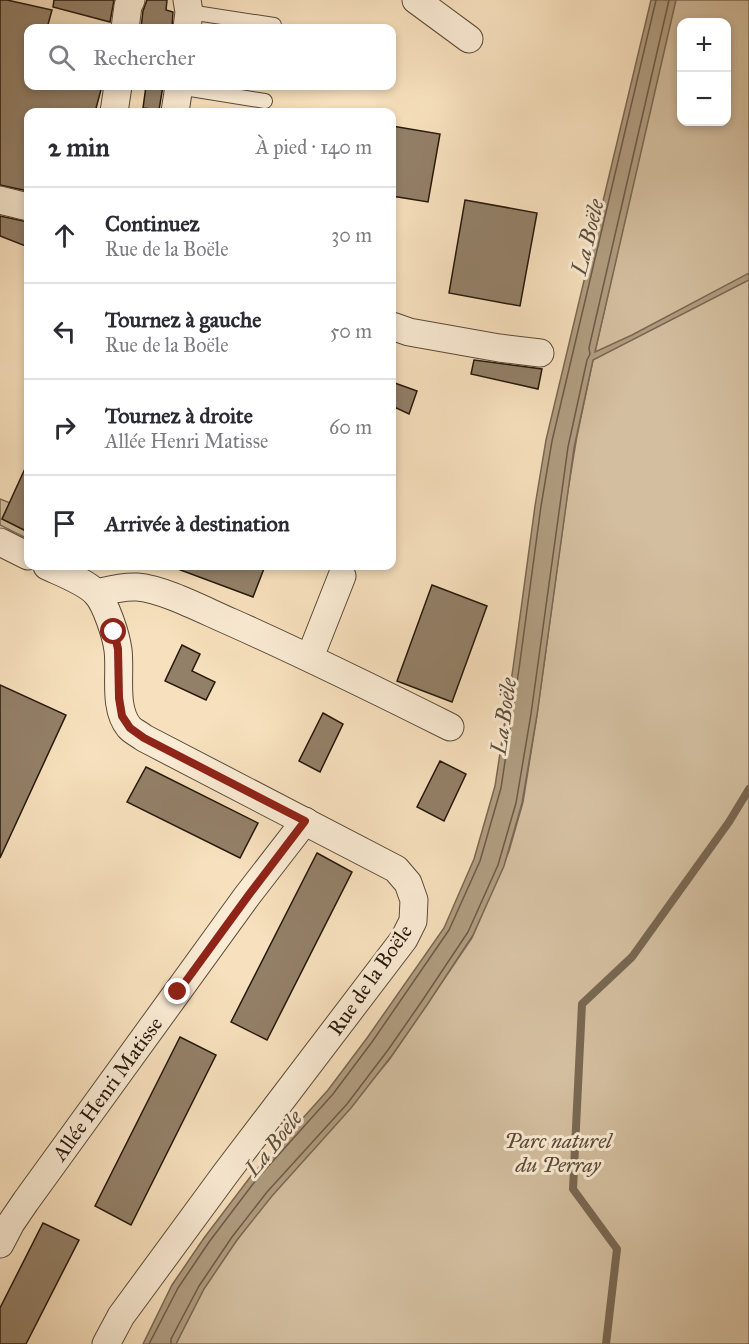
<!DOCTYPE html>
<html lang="fr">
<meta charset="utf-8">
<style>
body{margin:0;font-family:"IM FELL Great Primer",serif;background:#f7f7f7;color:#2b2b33}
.controls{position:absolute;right:18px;top:18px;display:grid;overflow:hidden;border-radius:12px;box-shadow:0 3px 9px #0003}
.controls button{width:54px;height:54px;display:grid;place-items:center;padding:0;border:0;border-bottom:2px solid #e1e1e2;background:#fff;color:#2b2b33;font:30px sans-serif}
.stop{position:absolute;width:18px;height:18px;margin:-14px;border:4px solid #8f2418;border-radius:50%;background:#fff}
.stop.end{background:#8f2418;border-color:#fff;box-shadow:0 2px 6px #0008}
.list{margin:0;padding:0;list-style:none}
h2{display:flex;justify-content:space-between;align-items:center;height:78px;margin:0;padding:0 24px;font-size:26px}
h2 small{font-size:20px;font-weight:400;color:#7c7c81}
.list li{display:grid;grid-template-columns:39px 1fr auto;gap:18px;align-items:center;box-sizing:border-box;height:96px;padding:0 24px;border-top:2px solid #e1e1e2}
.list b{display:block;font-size:22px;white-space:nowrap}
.list p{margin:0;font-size:20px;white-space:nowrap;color:#7c7c81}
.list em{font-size:20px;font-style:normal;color:#7c7c81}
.icon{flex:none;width:33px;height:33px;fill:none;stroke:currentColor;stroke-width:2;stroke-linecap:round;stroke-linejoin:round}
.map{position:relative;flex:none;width:749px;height:1344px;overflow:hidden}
.search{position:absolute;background:#fff;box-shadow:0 3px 9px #0003;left:24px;top:24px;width:372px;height:66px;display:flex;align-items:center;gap:15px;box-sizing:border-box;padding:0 21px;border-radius:12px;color:#7c7c81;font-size:22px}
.panel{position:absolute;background:#fff;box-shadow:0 3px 9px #0003;left:24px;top:108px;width:372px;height:462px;border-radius:12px}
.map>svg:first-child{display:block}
</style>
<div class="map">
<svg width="749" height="1344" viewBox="0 0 749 1344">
<rect width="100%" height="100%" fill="#f7e0bd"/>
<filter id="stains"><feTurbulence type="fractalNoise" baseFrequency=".00333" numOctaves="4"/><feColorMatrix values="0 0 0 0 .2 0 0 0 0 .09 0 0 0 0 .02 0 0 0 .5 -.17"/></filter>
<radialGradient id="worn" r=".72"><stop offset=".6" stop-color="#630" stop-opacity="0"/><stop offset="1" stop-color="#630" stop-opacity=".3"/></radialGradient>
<g fill="#d3be9f" stroke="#7c6b55" stroke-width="1.5" fill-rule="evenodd">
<path d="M675,0H749V1344H174L209,1278L264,1203L328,1132L389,1060L472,938L509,851L523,802L537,715L567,496L577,436L593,360ZM682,22H726V122H682Z"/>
<polygon points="0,499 10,503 2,519 28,532 28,539 0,525"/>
</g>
<polygon fill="#b09c80" stroke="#796751" stroke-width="1.5" points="651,0 676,0 595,352 632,335 749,273 749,280 593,360 574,448 537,715 522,803 504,866 473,935 427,1005 393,1054 351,1108 272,1196 237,1240 204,1289 176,1344 143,1344 172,1285 204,1238 251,1176 328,1090 367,1038 444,928 474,859 495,786 513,668 535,506 546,440"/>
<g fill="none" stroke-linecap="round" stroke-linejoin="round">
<g stroke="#6b5a46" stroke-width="1.5">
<polyline points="149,1344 178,1288 209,1242 256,1180 333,1094 372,1042 449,930 480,861 501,788 519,669 541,506 552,441 656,0"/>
<polyline points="171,1344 171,1339 199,1286 232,1237 267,1192 347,1104 388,1050 422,1001 468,932 498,865 516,803 531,714 568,447 587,360 590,354 589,348 669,0"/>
</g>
<polyline stroke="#796751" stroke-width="8" points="606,1344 617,1249 573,1189 582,1004 632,957 729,822 749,789"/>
</g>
<g fill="#938068" stroke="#26180b" stroke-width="1.5">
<polygon points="0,0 7,0 52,10 47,28 28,28 28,86 102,86 95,112 28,112 28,191 0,185"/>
<polygon points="54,0 114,0 110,22 53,7"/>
<polygon points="147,0 167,0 166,10 173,12 172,28 141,28 143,11"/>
<polygon points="146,86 163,86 159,110 143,108"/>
<polygon points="392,126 440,134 428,202 392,196"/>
<polygon points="465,200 537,213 520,306 449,293"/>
<polygon points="0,216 28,222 28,247 0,236"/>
<polygon points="474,360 542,369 538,389 471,374"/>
<polygon points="392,382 417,391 409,414 392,406"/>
<polygon points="28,462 28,532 2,519"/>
<polygon points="175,566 265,566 253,597 175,568"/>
<polygon points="432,585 487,606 452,702 397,681"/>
<polygon points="182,645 200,654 192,671 215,682 206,700 165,681"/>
<polygon points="0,685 66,715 0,858"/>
<polygon points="323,713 343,724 320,772 299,761"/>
<polygon points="440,761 466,774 444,821 417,807"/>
<polygon points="146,767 258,823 240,858 127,802"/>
<polygon points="317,853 352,872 267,1040 231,1022"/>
<polygon points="180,1037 216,1055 131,1225 95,1206"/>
<polygon points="43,1223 79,1240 26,1344 0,1344 0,1308"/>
</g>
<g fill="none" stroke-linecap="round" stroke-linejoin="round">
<defs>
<g id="service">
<polyline points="189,12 274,25"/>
<polyline points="178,87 265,101"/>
</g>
<g id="minor">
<polyline points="416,0 469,39"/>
<polyline points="125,28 128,6 131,0"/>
<polyline points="187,28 189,12 187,0"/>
<polyline points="114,112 118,86"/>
<polyline points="175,112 179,86"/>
<polyline points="0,200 28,207"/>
<polyline points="392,326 409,332 499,348 540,353"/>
<polyline points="0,542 28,556"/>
<path d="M47,566C62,573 86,582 96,593C106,604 116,635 118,650C121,673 113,708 129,727C132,731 139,734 144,738L396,869L408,883L414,900L413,921L404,939L226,1173L121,1316L106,1344"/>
<path d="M96,593C109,590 123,586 137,587C164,589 205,611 231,622C305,655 378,691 450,727"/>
<polyline points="310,657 342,576"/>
<path id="s1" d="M0,1244L11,1223L26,1201L247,896L305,821"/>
</g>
</defs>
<use href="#service" stroke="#5a4a38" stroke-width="16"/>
<use href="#minor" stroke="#5a4a38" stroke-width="29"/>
<use href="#service" stroke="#faebd4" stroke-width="14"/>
<use href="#minor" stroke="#faebd4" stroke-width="27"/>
</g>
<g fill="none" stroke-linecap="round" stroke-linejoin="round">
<polyline stroke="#8f2418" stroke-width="8" points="114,632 118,649 119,698 122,716 130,728 144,738 305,821 248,896 178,992"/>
</g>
<g text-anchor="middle" stroke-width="6" stroke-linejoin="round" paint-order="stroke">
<g font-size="21" fill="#26180b" stroke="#faebd4">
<text transform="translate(370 980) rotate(-55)" y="7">Rue de la Boële</text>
<text dy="7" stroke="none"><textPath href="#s1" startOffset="189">Allée Henri Matisse</textPath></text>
</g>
<g font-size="21" font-style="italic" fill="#5a4a37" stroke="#faebd4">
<text x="558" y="1148">Parc naturel<tspan x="558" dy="24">du Perray</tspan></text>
</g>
<g font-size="22" font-style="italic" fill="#5d4d3a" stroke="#faebd4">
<text transform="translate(587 237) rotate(-76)" y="8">La Boële</text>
<text transform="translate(503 716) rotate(-82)" y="8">La Boële</text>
<text transform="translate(273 1143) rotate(-51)" y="8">La Boële</text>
</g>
</g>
<rect width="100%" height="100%" filter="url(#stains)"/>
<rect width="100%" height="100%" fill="url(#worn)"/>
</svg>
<div class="controls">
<button>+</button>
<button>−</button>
</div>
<div class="stop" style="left:114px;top:632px"></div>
<div class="stop end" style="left:178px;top:992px"></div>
<div class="search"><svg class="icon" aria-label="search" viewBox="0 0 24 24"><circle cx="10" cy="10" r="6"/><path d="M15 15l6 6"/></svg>Rechercher</div>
<section class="panel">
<h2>2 min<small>À pied · 140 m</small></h2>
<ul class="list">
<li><svg class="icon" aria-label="ahead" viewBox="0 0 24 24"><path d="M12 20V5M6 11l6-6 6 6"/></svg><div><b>Continuez</b><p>Rue de la Boële</p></div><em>30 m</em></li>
<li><svg class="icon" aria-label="left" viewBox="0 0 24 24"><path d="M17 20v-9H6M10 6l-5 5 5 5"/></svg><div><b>Tournez à gauche</b><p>Rue de la Boële</p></div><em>50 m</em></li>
<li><svg class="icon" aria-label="right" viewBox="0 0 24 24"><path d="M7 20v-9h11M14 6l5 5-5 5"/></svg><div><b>Tournez à droite</b><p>Allée Henri Matisse</p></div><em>60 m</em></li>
<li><svg class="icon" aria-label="arrive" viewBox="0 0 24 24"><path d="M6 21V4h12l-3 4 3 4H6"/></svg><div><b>Arrivée à destination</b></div></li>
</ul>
</section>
</div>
